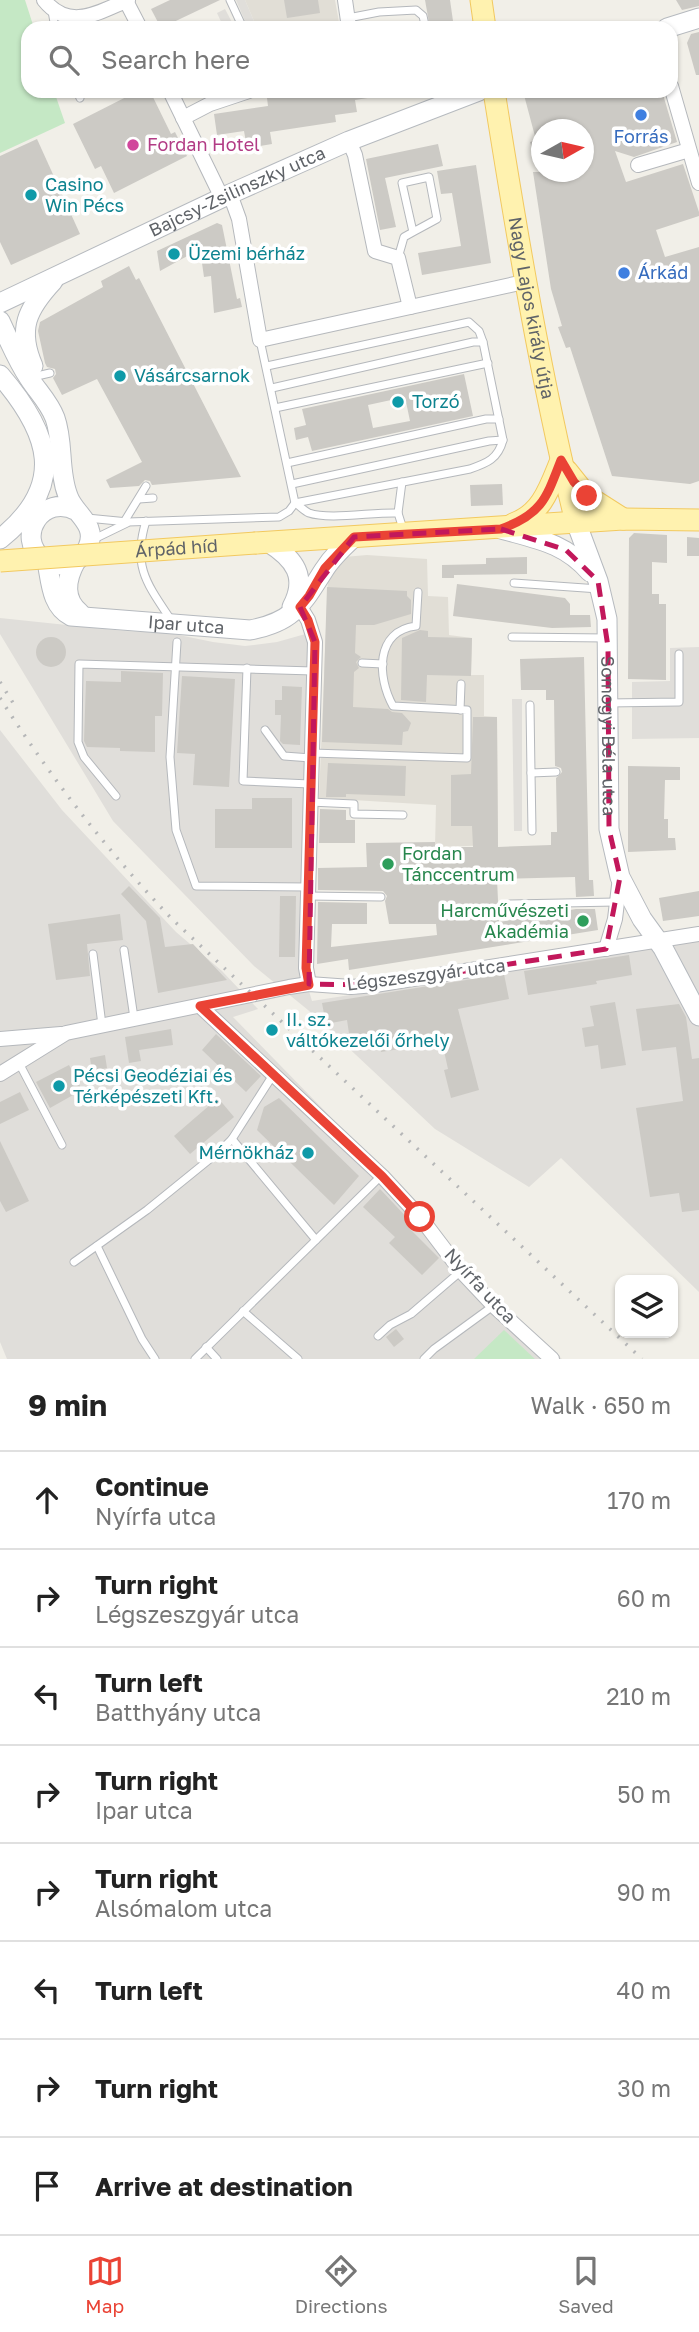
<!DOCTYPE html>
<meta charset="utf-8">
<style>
body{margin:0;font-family:"Golos Text",sans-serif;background:#f6f6f6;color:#222}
.controls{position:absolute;right:21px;bottom:21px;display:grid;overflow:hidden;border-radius:14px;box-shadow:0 2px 5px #0004}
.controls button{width:63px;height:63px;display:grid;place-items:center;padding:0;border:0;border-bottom:2px solid #e0e0e0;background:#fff;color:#222;font:35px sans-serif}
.compass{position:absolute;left:531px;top:119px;width:63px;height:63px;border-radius:50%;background:#fff;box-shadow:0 2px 5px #0004;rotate:82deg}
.stop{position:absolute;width:21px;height:21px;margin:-16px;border:5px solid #ea4335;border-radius:50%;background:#fff}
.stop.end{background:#ea4335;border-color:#fff;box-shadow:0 2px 7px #0008}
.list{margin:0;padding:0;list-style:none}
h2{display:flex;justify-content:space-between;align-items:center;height:91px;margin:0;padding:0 28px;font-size:30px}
h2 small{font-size:23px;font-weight:400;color:#767676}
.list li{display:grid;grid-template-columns:46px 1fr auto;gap:21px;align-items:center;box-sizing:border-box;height:98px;padding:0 28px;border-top:2px solid #e0e0e0}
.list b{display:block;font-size:26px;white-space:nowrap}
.list p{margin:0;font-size:23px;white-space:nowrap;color:#767676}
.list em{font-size:23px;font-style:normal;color:#767676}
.icon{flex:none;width:38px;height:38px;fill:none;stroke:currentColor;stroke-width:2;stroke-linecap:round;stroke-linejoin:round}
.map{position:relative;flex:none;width:699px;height:1359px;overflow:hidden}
.search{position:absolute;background:#fff;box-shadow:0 2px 5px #0004;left:21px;right:21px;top:21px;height:77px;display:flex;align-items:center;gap:18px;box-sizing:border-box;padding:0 24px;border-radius:21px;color:#767676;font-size:26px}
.sheet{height:875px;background:#fff}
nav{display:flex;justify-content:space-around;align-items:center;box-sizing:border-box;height:98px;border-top:2px solid #e0e0e0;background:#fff;font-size:19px;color:#767676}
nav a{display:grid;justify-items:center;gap:4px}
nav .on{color:#ea4335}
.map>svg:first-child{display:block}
</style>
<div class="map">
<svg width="699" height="1359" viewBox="0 0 699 1359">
<rect width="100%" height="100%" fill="#f1efe8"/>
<g fill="#e0deda">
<polygon points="236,0 245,0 257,28 248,28"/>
<polygon points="225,9 235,28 224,28 217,13"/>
<polygon points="0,618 124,631 169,633 213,642 245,646 277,642 309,633 302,968 312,1001 699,940 699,1292 561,1158 529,1187 435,1129 308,1010 254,966 113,821 0,634"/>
<polygon points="699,647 699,738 632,739 632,682 670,681 670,648"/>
<polygon points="512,699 522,699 522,831 514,831"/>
<polygon points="0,730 62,810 176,932 222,971 258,1009 233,1017 405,1193 473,1276 562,1359 7,1359 0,1342"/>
</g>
<g fill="#e1ded6">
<polygon points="245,0 335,0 340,28 257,28"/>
<polygon points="367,555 427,559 428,596 448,597 449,635 472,638 471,675 484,675 484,716 497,717 498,845 435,847 436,805 319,798 328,579 344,557"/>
</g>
<g fill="#c5e8c5">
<polygon points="0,0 25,0 34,28 28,28 28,91 54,91 65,123 0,153"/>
<polygon points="504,1330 535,1359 474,1359"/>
</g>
<g fill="#cccac5" fill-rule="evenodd">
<polygon points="170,0 220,0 161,28 151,9"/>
<polygon points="284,0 318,0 320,13 287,18"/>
<polygon points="425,0 450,0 454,28 430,28"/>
<polygon points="676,0 699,0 699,6 682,10"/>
<polygon points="699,32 699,75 696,75 687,43 691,34"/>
<polygon points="138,91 150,91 171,134 175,132 187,156 114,193 101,166 95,169 73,124"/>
<polygon points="306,91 374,91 374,97 355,100 357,112 335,115 336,122 270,132 272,144 247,148 244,131 217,135 214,114 268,106 267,98"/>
<polygon points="535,91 662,91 677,142 634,157 615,151 626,182 683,164 699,212 699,216 656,230 665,257 699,247 699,481 690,484 612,476 570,347 566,348 558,327 562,326 551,289 533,172 584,172 584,130 542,130 542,170 539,170 530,142 536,140 524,95"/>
<polygon points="37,139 80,234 11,265 0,242 0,156"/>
<polygon points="438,144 443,166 385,178 396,227 380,230 366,159"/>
<polygon points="476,165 491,263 422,275 418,253 461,246 452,193 441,194 437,171"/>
<polygon points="217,223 222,225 237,299 240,298 242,307 214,313 211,276 204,277 200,249 160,271 157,251"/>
<polygon points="129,266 136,280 139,278 241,477 152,485 150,481 145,480 139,486 110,488 106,480 142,462 97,379 62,395 53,378 56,374 55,369 47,367 45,363 38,331 40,322 103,287 101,281"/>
<path d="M464,374L473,416L312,451L308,437L296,440L294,428L306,425L302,409ZM405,397L410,421L373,428L368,405Z"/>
<polygon points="502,484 503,505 471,506 470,485"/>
<polygon points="634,533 667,535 667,563 652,562 652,594 659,594 659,604 666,604 666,680 628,679 629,538"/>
<polygon points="687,537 699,538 699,556 687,556"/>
<polygon points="527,557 527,574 454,575 454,578 442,578 442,565 486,564 486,558"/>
<polygon points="457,584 565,598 570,604 570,615 590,615 591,627 552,628 453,616"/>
<polygon points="327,587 407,591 407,596 411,600 411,614 374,625 356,625 355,653 361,657 356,662 359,668 354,672 353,707 388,709 392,712 402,713 411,723 408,731 403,732 402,745 322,742"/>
<polygon points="420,630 428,631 428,637 472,638 471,676 427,675 426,702 401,700 402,638"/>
<circle cx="51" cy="652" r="15"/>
<polygon points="584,657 589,880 593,880 594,896 576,897 575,877 497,879 499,922 576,909 595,909 598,930 349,970 348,959 317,964 318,902 367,903 367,924 332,924 331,947 437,935 436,924 389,924 385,901 387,896 383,891 318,890 318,868 367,867 366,843 435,842 435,847 473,847 472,826 451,826 451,775 471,774 473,717 497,717 498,847 551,845 551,832 557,832 556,778 562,772 561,768 555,766 554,700 546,700 546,690 521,690 520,659"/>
<polygon points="121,671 163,673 162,716 155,716 155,752 120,751 120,748 87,747 84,741 86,681 121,682"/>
<polygon points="182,676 235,679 229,787 193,785 195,754 177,753"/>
<polygon points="282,686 302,687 300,745 283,744 280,741 281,715 275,715 275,700 282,700"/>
<polygon points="328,763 406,766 405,796 346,794 346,797 326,797"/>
<polygon points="628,766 680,767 680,780 665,780 664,819 668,819 668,838 675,838 676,850 628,852"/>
<polygon points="252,798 292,798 292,848 215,848 215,809 252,809"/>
<polygon points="320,809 346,810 346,820 355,820 355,843 319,843"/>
<polygon points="129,886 160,918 165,947 193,944 227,980 158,993 146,921 121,894"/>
<polygon points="699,891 699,916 663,921 659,898"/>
<polygon points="280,896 296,896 295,957 279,957"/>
<polygon points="120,914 123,940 87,944 90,976 56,980 48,924"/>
<polygon points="629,955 632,975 596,981 597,984 528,995 524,971"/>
<polygon points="504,974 509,999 458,1009 479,1090 451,1098 444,1070 448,1069 442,1042 381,1052 379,1042 351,1047 347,1020 326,1024 322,1003"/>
<polygon points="615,1002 626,1065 601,1069 598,1045 585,1047 582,1028 594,1026 590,1006"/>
<polygon points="679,1004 686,1017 692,1059 699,1058 699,1210 682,1212 679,1193 650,1197 636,1108 683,1101 676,1047 642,1051 636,1009"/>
<polygon points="171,1029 173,1045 139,1050 141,1061 129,1063 125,1037"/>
<polygon points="216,1034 261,1076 246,1092 202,1050"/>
<polygon points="105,1055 107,1068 92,1071 90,1058"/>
<polygon points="69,1065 82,1090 50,1108 36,1082"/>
<polygon points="20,1092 29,1110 0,1124 0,1102"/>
<polygon points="218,1098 234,1117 190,1154 174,1136"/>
<polygon points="279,1098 359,1176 334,1205 257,1130 264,1107"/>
<polygon points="0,1141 29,1201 6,1212 0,1201"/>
<polygon points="380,1189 412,1223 408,1227 439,1258 422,1275 389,1243 395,1237 363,1207"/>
<polygon points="396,1329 404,1339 394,1347 386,1337"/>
</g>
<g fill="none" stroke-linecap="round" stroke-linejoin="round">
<defs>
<g id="lane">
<polyline points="230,0 243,28"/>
<polyline points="52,11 55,28"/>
<polyline points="348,18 379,12 416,10 423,16 425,25 422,28"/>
<polyline points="77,91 80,98"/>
<polyline points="398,258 404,237 413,232 402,183 429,177 437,219 413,232"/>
<path d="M260,340L295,503C300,506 304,511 309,513C329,520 373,512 398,513L403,529"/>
<polyline points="37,376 50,373"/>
<polyline points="272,388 473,342 483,342"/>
<polyline points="275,408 488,363"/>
<polyline points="287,463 486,419 499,419"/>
<polyline points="292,484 489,441 503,440"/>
<polyline points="139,499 153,498"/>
<polyline points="398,513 402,482"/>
<path d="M87,518L128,522L279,517L289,511L295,503L470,469C487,463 498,459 503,440L483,342L479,331L469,322L267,366"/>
<path d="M146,521C132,566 147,584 171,620"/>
<polyline points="124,522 146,486"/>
<polyline points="94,539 127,523"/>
<polyline points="514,583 599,589"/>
<polyline points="512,637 607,638"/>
<polyline points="177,642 170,757 176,830 196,886 307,887"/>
<polyline points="362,663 383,664"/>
<polyline points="247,668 243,781 310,784"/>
<polyline points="608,703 679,702 679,654"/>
<polyline points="530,705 531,773 556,772"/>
<polyline points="460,710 461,684"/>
<polyline points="265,730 284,756 311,758"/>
<path d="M312,753L467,758V710L393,706C377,677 375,631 416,626L418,592"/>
<polyline points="531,773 532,831"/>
<polyline points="116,796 84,757 78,742 79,664 313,671"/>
<polyline points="310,802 354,804 354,814 403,815"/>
<polyline points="308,896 381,897"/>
<polyline points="510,904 616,902"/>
<polyline points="124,950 134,1018"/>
<polyline points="93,954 102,1025"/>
<polyline points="19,1063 62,1145"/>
<polyline points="232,1139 316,1240"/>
<polyline points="97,1246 142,1339 155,1359"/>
<polyline points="74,1262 147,1210 221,1150 232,1139 273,1075"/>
<polyline points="243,1311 298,1359"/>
<polyline points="378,1336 390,1325 411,1314 461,1271"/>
<polyline points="206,1347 217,1359"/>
<polyline points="195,1359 381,1176"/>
<polyline points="424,1359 434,1349 493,1306"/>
</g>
<g id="street">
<path d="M44,0C69,31 97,13 128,0"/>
<polyline points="345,0 349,28"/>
<polyline points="126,1 140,28"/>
<polyline points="671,86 699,183"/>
<polyline points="170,91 222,198"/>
<polyline points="183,118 210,104 249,91"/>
<polyline points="349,141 355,155 375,251 398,258 410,307"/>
<polyline points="638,165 689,150"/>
<polyline points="230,194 239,219 260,340 524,282"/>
<polyline points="300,607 308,620 315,642 306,968 309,984"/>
<polyline points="606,949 615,919 620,877"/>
<polyline points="200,1006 382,1176 420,1217 461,1271 494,1306 552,1359"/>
<polyline points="0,1039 61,1034"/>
<polyline points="0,1074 66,1033 289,987 309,984 351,987 375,985 699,934"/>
</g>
<g id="secondary">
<polyline points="667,28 699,18"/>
<path id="s1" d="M0,303L230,194L349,141L479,91"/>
<path d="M0,321C9,340 17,360 29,378C38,392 49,402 55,418C64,443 58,471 68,496C74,514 98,524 88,547C85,554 80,559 73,562C63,567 52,565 43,559C14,537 43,492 77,511"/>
<path d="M33,366C17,329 27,309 53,281"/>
<path d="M0,375C50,433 68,485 0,539"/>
<path id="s2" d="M576,522L598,581L607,619L609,829L620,877L642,919L663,948L699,1016"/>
<path d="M501,529C537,539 565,543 590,572"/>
<path d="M268,542C295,559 308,577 292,607"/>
<path d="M76,561C66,579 62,599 80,613"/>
<path id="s3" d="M47,562C51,581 51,606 71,616L250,630C294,622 302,604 324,570C332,557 343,547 354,537"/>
</g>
<g id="primary">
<polyline points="481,0 485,28"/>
<path id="s4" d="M494,91C517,236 541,380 576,522"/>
<polyline points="567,471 587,496 623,519"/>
<path d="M513,524C542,514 550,487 561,460"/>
<polyline points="256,543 623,519 699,520"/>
</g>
</defs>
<use href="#lane" stroke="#b5b8bc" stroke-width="9"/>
<use href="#street" stroke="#b5b8bc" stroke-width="16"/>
<use href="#secondary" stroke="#b6babf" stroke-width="21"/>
<use href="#primary" stroke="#f2c960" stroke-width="23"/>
<use href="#lane" stroke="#fff" stroke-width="7"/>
<use href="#street" stroke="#fff" stroke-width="14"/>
<use href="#secondary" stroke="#fff" stroke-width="19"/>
<use href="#primary" stroke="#fff2af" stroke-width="21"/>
<g stroke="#b6b7b8" stroke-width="3.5" stroke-dasharray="2 9" stroke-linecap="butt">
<polyline points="0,682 15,706"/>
<path d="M0,698C51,778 108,852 173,920L642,1359"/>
</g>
<defs>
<g id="primary-bridge">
<path id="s5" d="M0,561L256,543"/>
</g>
</defs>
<use href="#primary-bridge" stroke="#f2c960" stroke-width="23" stroke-linecap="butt"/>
<use href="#primary-bridge" stroke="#fff2af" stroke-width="21"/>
</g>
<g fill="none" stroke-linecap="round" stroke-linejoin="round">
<path stroke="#ea4335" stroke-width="9" d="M420,1217L382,1176L200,1006L309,985L306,968L315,642L308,620L300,607L309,596L325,568L354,537L501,529C542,514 546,499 561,460L574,482L587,496"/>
</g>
<path fill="none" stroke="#c2185b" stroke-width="5" stroke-dasharray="14 9" stroke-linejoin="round" d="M501,529L566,550L598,581L608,647L609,829L620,877L606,949L375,985L309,984L315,642L300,607L354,537Z"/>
<g fill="#3f7fe0" stroke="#fff" stroke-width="2.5">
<circle cx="641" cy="115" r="7"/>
<circle cx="624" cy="273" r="7"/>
</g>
<circle fill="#d1479c" stroke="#fff" stroke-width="2.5" cx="133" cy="145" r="7"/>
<g fill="#0f9aa8" stroke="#fff" stroke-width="2.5">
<circle cx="31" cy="195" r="7"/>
<circle cx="174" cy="254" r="7"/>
<circle cx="120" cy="376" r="7"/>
<circle cx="398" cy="402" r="7"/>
<circle cx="272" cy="1030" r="7"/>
<circle cx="59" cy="1086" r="7"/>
<circle cx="308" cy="1153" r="7"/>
</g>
<g fill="#2e9e5b" stroke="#fff" stroke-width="2.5">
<circle cx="388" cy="864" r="7"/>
<circle cx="583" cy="921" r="7"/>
</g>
<g text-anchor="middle" stroke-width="7" stroke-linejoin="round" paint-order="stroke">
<g font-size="18" fill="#366cbe" stroke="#fff">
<text x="641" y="143">Forrás</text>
<text x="638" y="279" text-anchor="start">Árkád</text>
</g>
<g font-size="18" fill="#b23c85" stroke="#fff" text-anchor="start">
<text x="147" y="151">Fordan Hotel</text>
</g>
<g font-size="18" fill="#0d838f" stroke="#fff" text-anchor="start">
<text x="45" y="191">Casino<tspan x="45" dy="21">Win Pécs</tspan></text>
<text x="188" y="260">Üzemi bérház</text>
<text x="134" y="382">Vásárcsarnok</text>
<text x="412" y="408">Torzó</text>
<text x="286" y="1026">II. sz.<tspan x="286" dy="21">váltókezelői őrhely</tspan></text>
<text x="73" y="1082">Pécsi Geodéziai és<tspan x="73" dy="21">Térképészeti Kft.</tspan></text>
<text x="294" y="1159" text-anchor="end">Mérnökház</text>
</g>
<g font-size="18" fill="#5f6368" stroke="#fff">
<text dy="6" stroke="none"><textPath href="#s1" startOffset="262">Bajcsy-Zsilinszky utca</textPath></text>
<text dy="6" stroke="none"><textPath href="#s4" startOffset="220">Nagy Lajos király útja</textPath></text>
<text dy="6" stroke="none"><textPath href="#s5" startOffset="177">Árpád híd</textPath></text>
<text dy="6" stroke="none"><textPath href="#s3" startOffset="177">Ipar utca</textPath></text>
<text dy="6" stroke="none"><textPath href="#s2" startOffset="219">Somogyi Béla utca</textPath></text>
<text transform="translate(426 975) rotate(-7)" y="6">Légszeszgyár utca</text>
<text transform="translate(480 1286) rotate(47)" y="6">Nyírfa utca</text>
</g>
<g font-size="18" fill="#27864d" stroke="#fff" text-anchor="start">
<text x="402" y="860">Fordan<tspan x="402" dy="21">Tánccentrum</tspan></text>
<text x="569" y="917" text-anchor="end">Harcművészeti<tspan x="569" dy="21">Akadémia</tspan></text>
</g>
</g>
</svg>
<div class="controls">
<button><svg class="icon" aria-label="layers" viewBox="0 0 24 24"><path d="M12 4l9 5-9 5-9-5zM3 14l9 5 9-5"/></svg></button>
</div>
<svg class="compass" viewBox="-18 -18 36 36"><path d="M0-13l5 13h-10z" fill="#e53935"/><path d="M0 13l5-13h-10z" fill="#767676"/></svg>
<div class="stop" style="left:420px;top:1217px"></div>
<div class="stop end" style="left:587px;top:496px"></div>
<div class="search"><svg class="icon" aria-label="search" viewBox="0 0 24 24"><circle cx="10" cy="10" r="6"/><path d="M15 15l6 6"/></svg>Search here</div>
</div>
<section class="sheet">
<h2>9 min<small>Walk · 650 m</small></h2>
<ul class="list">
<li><svg class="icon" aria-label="ahead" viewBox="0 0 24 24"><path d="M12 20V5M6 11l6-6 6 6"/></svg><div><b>Continue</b><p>Nyírfa utca</p></div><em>170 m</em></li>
<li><svg class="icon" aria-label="right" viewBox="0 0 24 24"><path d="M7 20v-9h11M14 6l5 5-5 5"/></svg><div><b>Turn right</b><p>Légszeszgyár utca</p></div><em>60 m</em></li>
<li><svg class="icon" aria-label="left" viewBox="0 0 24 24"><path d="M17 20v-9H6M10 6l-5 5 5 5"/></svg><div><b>Turn left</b><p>Batthyány utca</p></div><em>210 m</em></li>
<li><svg class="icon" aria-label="right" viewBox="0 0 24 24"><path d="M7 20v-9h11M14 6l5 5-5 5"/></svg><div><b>Turn right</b><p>Ipar utca</p></div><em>50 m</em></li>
<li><svg class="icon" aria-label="right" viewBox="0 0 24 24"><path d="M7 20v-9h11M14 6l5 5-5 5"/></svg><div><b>Turn right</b><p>Alsómalom utca</p></div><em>90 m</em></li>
<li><svg class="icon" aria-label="left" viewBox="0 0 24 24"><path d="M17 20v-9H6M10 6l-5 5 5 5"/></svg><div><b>Turn left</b></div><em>40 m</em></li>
<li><svg class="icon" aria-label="right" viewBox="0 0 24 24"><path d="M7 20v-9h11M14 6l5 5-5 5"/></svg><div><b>Turn right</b></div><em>30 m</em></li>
<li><svg class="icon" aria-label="arrive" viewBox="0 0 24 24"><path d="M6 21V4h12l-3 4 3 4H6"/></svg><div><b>Arrive at destination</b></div></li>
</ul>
</section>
<nav>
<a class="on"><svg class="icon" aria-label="map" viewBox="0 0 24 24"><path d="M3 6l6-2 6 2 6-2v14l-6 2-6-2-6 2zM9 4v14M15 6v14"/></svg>Map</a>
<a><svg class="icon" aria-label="directions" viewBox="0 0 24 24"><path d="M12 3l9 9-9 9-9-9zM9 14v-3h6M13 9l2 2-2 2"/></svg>Directions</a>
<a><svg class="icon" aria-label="saved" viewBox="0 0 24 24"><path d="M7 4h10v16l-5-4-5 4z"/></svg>Saved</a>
</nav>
